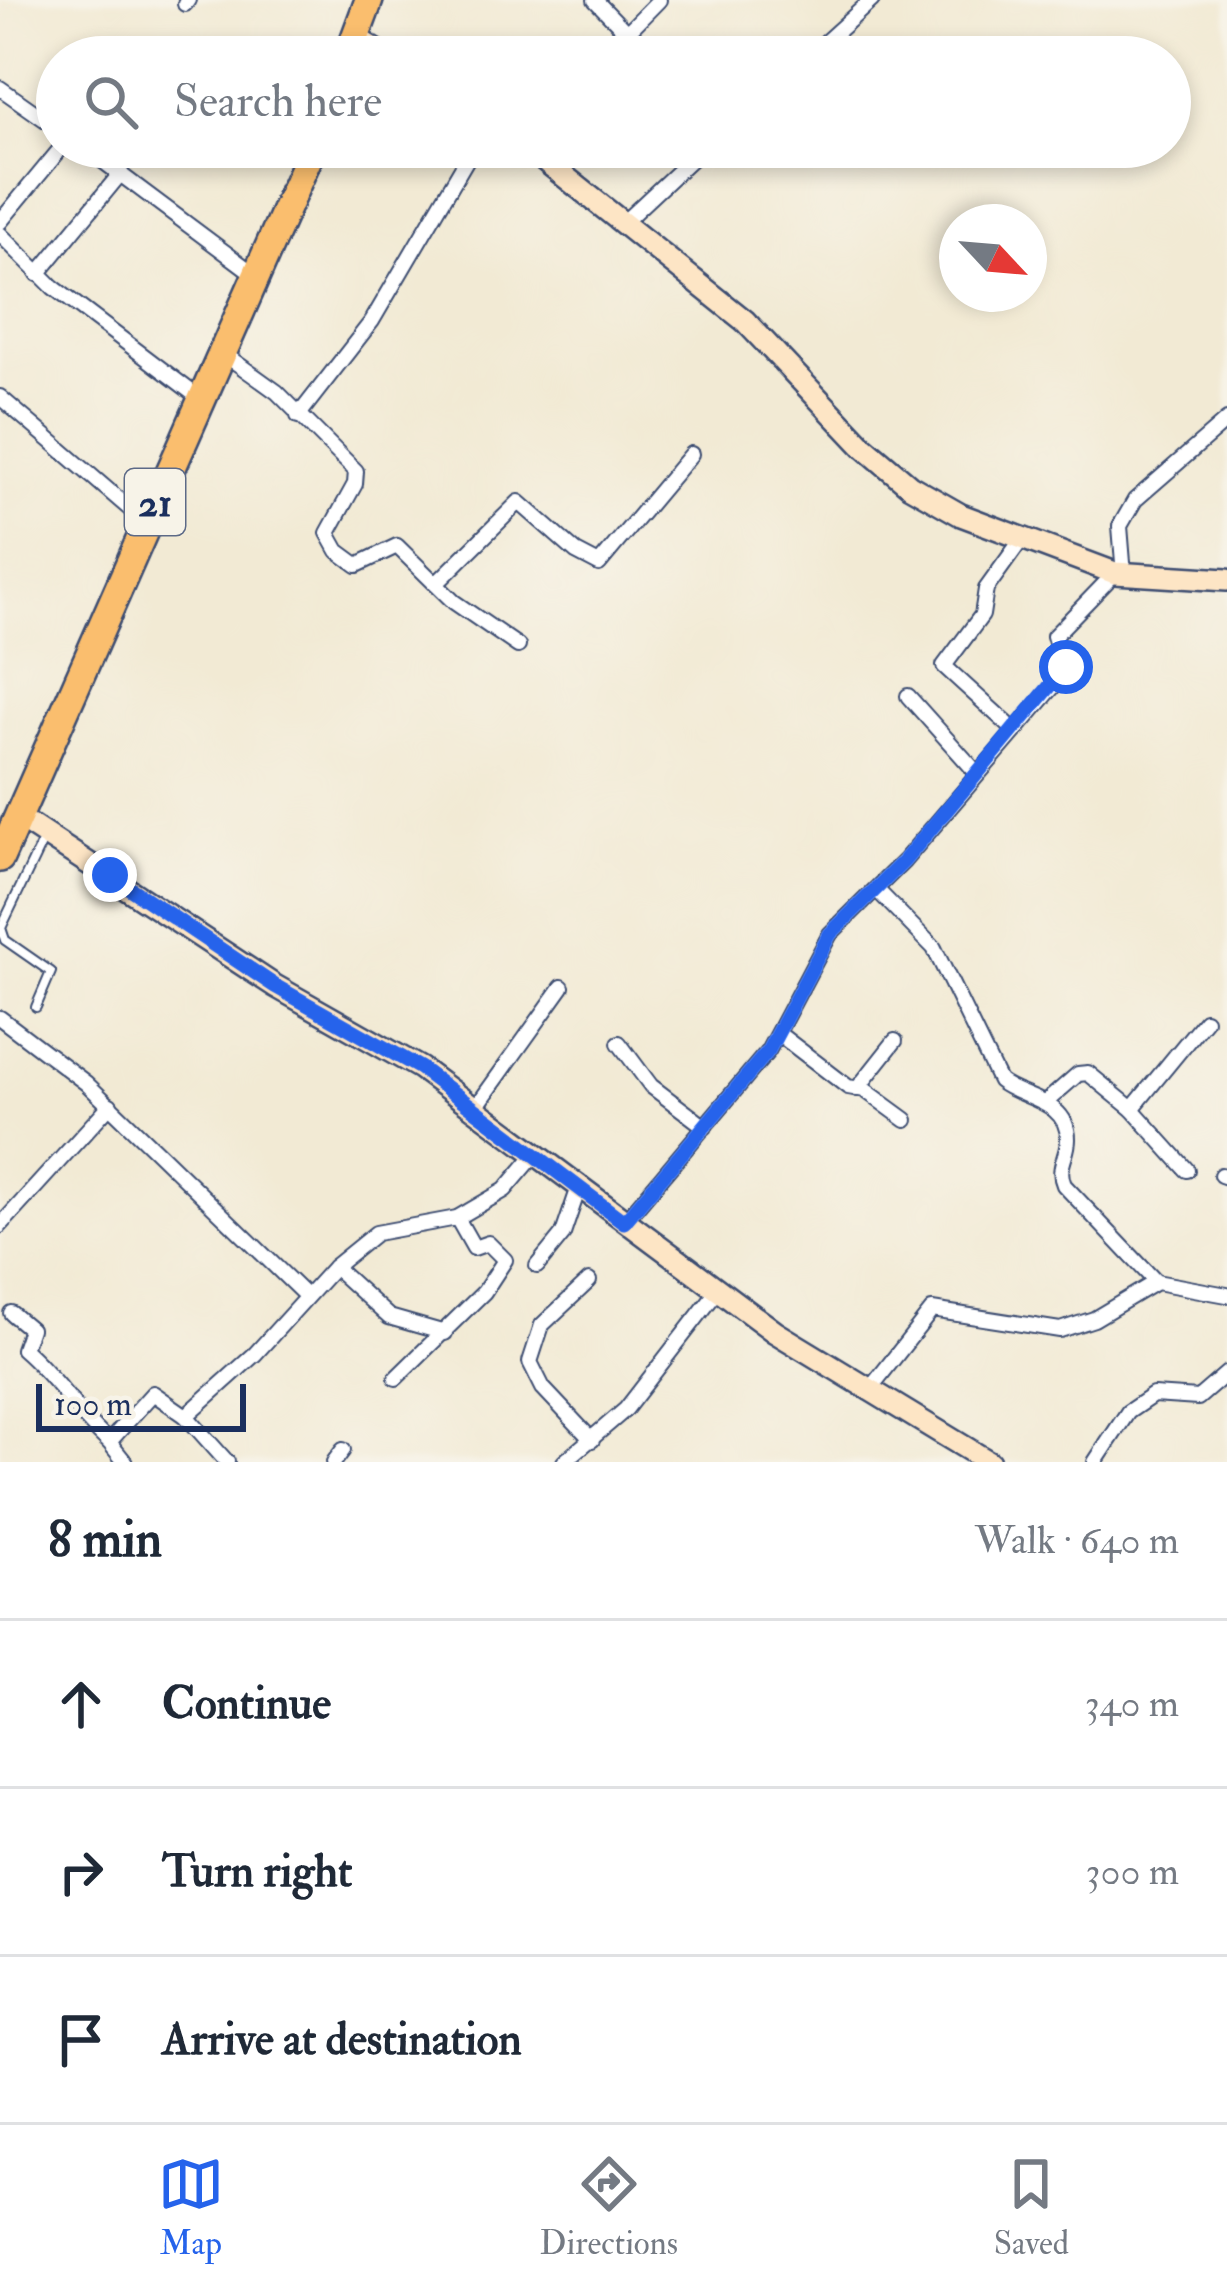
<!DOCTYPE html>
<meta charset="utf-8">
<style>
body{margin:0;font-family:"IM FELL Double Pica",serif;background:#f6f6f7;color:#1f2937}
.compass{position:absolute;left:939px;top:204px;width:108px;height:108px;border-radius:50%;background:#fff;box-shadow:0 6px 18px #0003;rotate:116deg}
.scale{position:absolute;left:36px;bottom:30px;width:210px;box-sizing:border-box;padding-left:12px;border:6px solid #1b2f5e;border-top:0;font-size:33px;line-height:42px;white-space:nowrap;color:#1b2f5e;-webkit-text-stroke:9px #f7f3e8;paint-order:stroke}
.stop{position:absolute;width:36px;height:36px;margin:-27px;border:9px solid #2563eb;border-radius:50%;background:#fff}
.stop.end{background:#2563eb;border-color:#fff;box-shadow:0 3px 12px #0008}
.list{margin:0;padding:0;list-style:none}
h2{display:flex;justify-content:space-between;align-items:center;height:156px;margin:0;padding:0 48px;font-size:51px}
h2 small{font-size:39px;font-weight:400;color:#747a83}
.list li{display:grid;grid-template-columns:78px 1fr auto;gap:36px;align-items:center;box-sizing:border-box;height:168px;padding:0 48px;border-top:3px solid #e0e1e3}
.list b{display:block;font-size:45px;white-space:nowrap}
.list em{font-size:39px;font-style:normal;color:#747a83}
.icon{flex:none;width:66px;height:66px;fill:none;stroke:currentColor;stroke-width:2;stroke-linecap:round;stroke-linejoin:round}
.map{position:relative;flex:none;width:1227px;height:1462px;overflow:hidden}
.search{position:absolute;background:#fff;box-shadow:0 6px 18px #0003;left:36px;right:36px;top:36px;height:132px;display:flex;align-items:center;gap:30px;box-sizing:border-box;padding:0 42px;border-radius:66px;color:#747a83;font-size:45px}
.sheet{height:660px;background:#fff}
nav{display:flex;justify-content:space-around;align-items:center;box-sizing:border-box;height:168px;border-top:3px solid #e0e1e3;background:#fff;font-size:33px;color:#747a83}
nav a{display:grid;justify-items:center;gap:6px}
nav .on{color:#2563eb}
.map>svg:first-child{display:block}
</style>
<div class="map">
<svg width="1227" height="1462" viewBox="0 0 1227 1462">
<rect width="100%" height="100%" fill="#f7f3e8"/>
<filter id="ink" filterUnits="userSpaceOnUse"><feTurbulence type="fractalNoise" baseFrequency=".00833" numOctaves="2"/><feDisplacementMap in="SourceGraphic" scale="24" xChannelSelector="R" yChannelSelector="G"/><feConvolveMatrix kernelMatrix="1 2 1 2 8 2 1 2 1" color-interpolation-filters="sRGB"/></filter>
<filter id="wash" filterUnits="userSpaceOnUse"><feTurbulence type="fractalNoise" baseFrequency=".004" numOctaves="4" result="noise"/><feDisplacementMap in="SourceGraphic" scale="48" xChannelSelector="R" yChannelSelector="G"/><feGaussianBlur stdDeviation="2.7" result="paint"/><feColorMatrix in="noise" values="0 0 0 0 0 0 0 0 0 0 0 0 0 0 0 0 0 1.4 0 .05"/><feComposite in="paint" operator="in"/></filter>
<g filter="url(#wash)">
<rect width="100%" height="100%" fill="#f2ead4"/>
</g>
<g filter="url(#ink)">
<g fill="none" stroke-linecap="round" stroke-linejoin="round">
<defs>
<polyline id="lane" points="36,1007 51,972 5,940 1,928 45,836"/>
<g id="street">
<polyline points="595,0 626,32"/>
<polyline points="185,4 188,0"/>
<polyline points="603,57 659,0"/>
<polyline points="809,57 872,0"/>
<polyline points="0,88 57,128"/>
<polyline points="84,147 258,277"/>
<polyline points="0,222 62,147"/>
<polyline points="624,222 704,147"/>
<polyline points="0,234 53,287 202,400"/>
<polyline points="38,274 121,173"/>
<polyline points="224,354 277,392 356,471 355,484 328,533 338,551 357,565 397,546 454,602 518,646"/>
<polyline points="0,397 145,522"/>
<polyline points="298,416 372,321 474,147"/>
<polyline points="1124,575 1120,526 1135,500 1227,420"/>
<polyline points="436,584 519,502 576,552 599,564 691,454"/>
<polyline points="908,696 977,773"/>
<polyline points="1013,729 944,666 982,615 986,589 1022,539"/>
<path d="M877,890L934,948L999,1081C1020,1099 1068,1099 1068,1139C1068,1156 1056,1167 1064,1185L1156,1282"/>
<polyline points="0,1018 86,1083 306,1296"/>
<polyline points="779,1034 848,1087 865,1090 906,1120"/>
<polyline points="619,1043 651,1086 705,1127"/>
<polyline points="857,1089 895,1041"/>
<polyline points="1046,1102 1078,1074 1088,1073 1132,1109 1187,1170"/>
<polyline points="1132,1109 1205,1020"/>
<polyline points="474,1110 562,987"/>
<polyline points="1221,1175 1227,1177"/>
<polyline points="624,1222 768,1051 830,934 904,861 1065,673 1054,636 1115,573"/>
<polyline points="0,1226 110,1105"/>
<polyline points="537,1266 563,1234 578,1190"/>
<polyline points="334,1267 389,1317 445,1333"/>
<polyline points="589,1281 542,1325 530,1362 543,1388 592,1440"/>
<path d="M11,1313L30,1329L23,1349C57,1378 76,1413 109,1442"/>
<polyline points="396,1378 484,1292 505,1260 488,1243 474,1248 457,1218"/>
<polyline points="869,1390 932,1310 1060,1330 1094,1319 1156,1282 1227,1295"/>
<polyline points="186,1416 255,1354 334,1267 376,1233 457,1218 505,1190 533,1157"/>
<polyline points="125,1462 109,1442 153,1393 186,1416 227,1462"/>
<polyline points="334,1462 343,1450"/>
<polyline points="564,1462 626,1409 718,1290"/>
<polyline points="1095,1462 1128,1412 1153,1395 1198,1398 1227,1373"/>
</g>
<g id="secondary">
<polyline points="356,38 387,57"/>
<polyline points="528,147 745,321 863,446 910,486 961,515 1115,573 1227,580"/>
<polyline points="18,817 275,986 420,1068 775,1332 989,1462"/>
</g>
<g id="highway">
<polyline points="348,57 369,0"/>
<polyline points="0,858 313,147"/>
</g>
</defs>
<use href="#lane" stroke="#3b4b70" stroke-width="12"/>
<use href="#street" stroke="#3b4b70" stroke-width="18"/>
<use href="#secondary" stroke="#3b4b70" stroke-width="26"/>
<use href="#highway" stroke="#3b4b70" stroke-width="32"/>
<use href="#lane" stroke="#fff" stroke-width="8"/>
<use href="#street" stroke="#fff" stroke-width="14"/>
<use href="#secondary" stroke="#fde5c5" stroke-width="21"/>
<use href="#highway" stroke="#fabe6e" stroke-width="27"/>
</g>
</g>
<g fill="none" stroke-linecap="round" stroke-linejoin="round" filter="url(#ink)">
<polyline stroke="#2563eb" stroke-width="15" points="110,875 275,986 420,1068 624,1222 768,1051 830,934 904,861 1066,667"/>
</g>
<g text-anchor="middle" stroke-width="10" stroke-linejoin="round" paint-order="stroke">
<rect fill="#f7f3e8" stroke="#5d6a87" stroke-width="3" x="125" y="469" width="60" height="66" rx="9"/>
<g font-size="39" font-weight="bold" fill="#1b2f5e">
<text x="155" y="516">21</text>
</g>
</g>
</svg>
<svg class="compass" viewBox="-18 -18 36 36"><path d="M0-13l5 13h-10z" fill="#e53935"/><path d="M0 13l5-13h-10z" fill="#747a83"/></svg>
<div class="scale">100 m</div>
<div class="stop" style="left:1066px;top:667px"></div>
<div class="stop end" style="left:110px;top:875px"></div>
<div class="search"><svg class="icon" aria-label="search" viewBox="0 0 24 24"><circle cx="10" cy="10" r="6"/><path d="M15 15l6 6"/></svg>Search here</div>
</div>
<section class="sheet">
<h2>8 min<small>Walk · 640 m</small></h2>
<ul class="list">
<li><svg class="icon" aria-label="ahead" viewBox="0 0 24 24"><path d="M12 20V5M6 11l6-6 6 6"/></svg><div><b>Continue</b></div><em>340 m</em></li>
<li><svg class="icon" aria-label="right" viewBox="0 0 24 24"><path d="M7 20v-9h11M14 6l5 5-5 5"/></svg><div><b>Turn right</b></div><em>300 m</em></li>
<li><svg class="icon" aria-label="arrive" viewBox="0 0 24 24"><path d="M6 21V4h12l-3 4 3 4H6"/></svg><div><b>Arrive at destination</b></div></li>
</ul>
</section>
<nav>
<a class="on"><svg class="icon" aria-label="map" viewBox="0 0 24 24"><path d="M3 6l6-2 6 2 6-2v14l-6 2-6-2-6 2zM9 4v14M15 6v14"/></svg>Map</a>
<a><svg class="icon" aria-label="directions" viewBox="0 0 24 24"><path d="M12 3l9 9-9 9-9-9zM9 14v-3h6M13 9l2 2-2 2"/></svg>Directions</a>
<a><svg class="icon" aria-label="saved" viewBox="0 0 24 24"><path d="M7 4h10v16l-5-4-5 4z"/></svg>Saved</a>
</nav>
